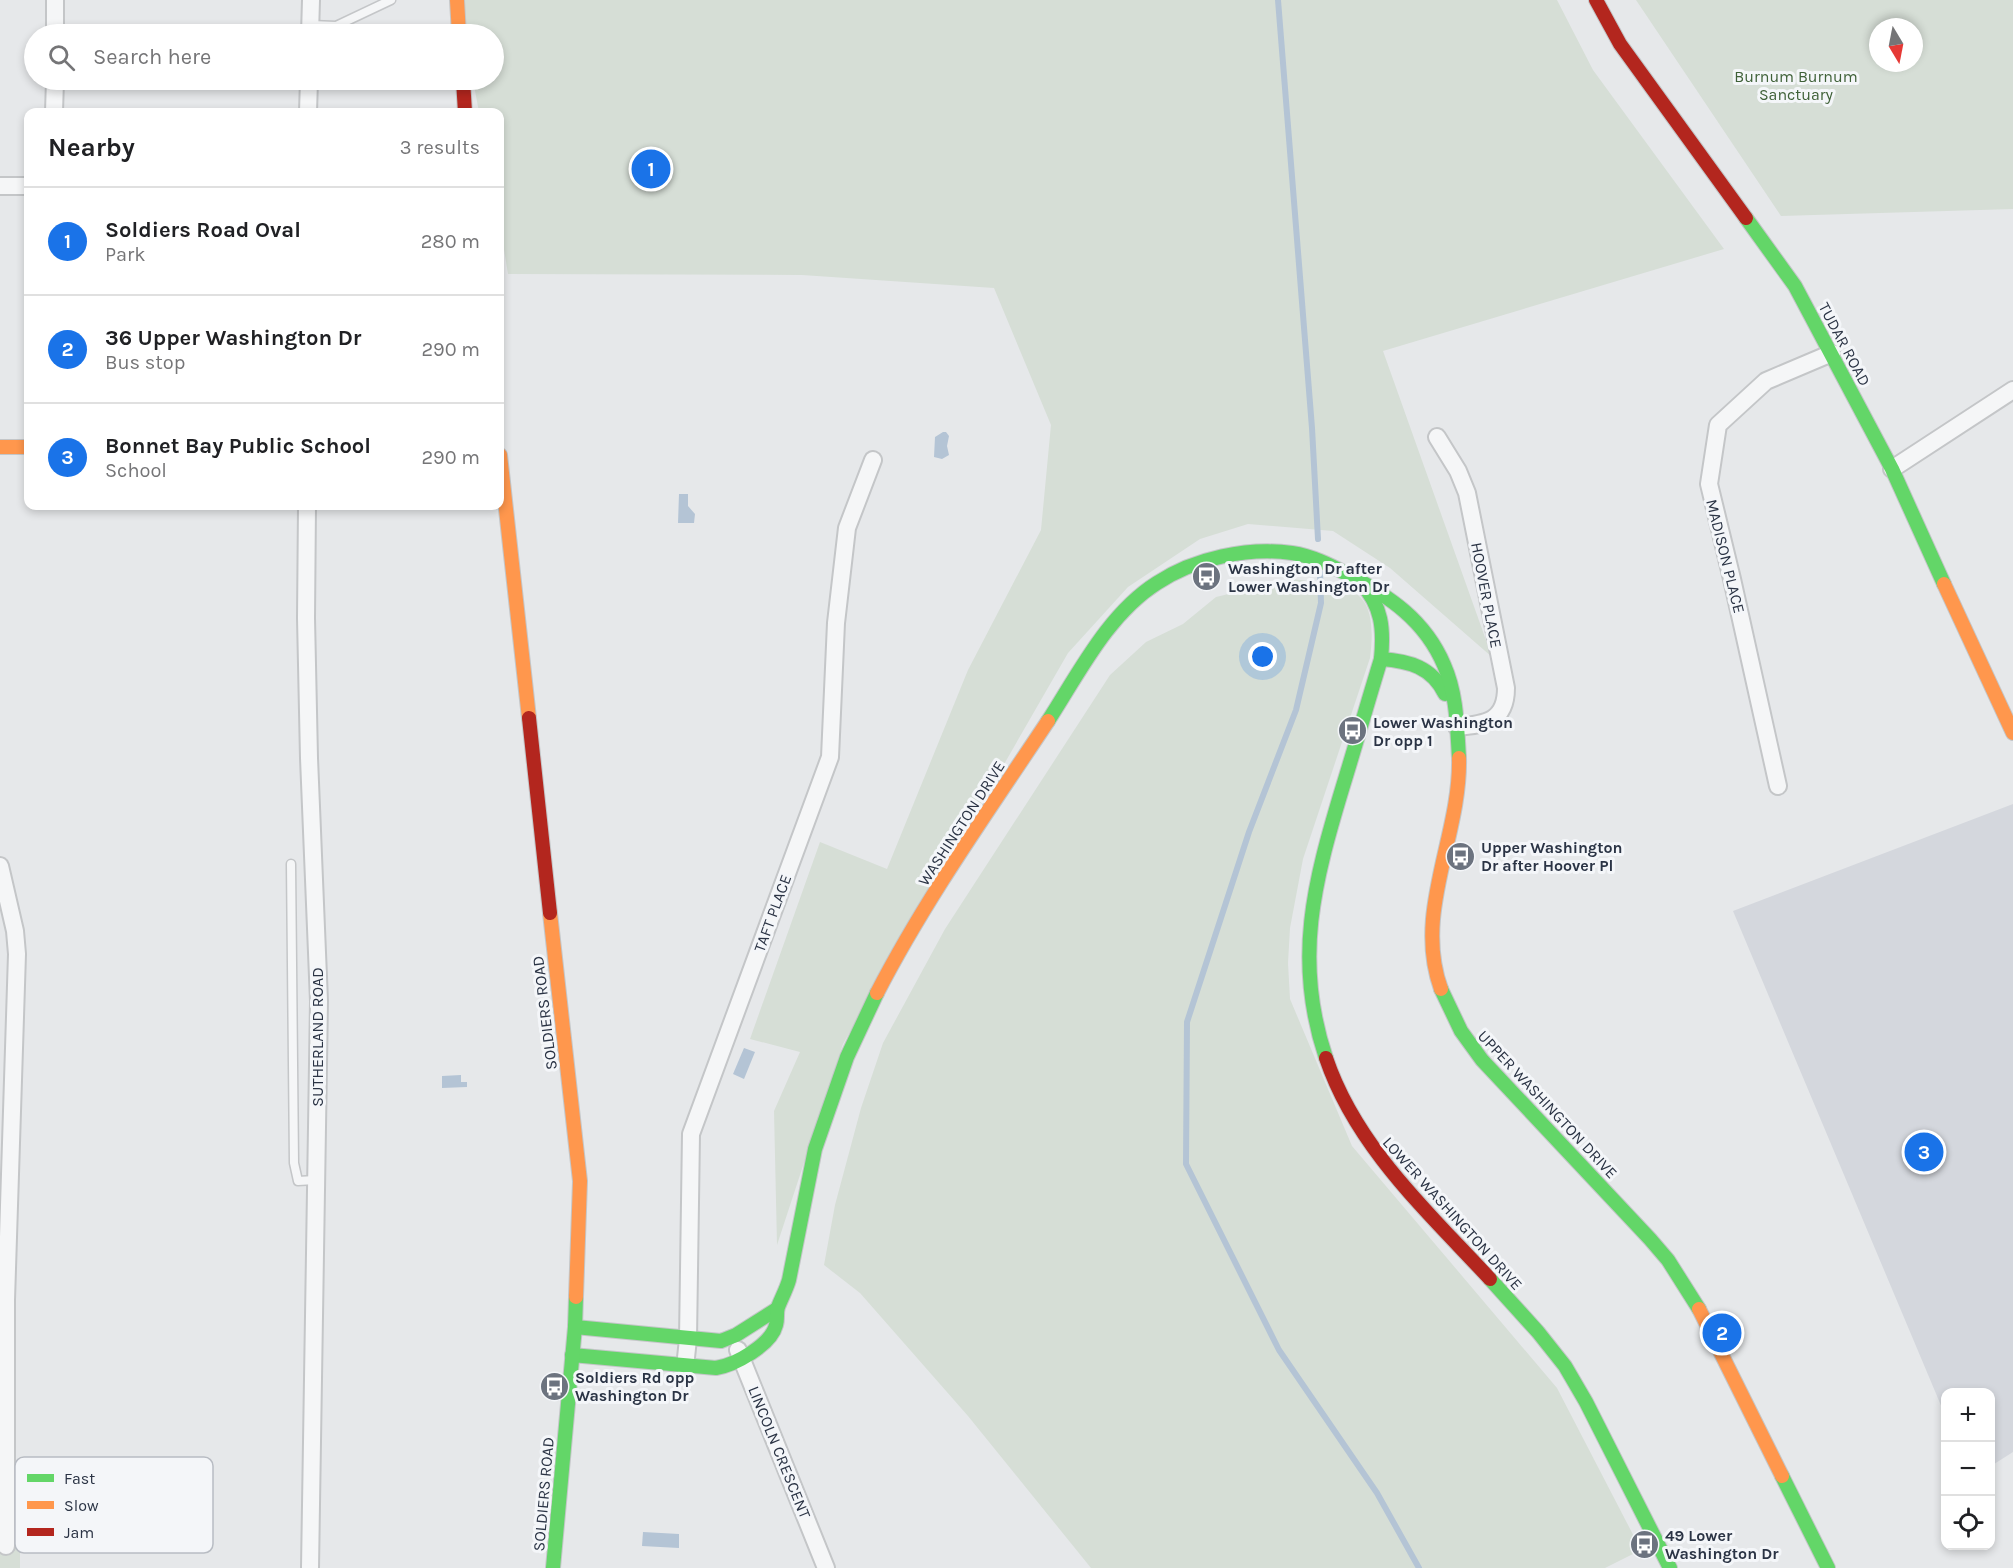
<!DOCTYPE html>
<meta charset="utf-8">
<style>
body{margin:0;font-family:Karla,sans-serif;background:#f6f6f6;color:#202124}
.controls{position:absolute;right:18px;bottom:18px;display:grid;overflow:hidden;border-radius:12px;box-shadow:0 3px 9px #0003}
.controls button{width:54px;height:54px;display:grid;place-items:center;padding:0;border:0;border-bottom:2px solid #e0e0e0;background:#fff;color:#202124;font:30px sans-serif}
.compass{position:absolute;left:1869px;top:18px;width:54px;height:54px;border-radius:50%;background:#fff;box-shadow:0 3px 9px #0003;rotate:170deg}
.you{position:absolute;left:1263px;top:657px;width:21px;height:21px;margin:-15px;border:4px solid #fff;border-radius:50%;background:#1a73e8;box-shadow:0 0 0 9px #1a73e833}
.badge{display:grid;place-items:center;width:39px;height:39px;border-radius:50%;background:#1a73e8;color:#fff;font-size:20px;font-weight:700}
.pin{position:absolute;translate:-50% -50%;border:3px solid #fff;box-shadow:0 2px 6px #0006}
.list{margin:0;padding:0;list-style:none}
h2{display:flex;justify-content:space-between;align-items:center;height:78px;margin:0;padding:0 24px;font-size:26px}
h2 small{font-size:20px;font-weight:400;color:#757577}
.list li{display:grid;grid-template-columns:39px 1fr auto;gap:18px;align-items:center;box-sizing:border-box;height:108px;padding:0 24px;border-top:2px solid #e0e0e0}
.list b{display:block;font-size:22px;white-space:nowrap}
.list p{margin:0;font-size:20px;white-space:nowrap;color:#757577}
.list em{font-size:20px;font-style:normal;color:#757577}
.icon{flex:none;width:33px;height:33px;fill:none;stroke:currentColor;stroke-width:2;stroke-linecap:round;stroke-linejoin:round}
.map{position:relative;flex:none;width:2013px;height:1568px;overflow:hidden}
.search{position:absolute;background:#fff;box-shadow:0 3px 9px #0003;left:24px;top:24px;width:480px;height:66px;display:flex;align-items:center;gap:15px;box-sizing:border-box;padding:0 21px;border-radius:33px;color:#757577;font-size:22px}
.panel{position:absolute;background:#fff;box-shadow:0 3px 9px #0003;left:24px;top:108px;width:480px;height:402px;border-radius:12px}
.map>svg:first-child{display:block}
</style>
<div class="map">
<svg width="2013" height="1568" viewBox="0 0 2013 1568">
<rect width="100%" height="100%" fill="#e6e8ea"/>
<polygon fill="#d4d7dd" points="2013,804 2013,1452 1991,1466 1990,1392 1946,1392 1945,1415 1733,911"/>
<g fill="#d6ded6" fill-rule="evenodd">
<polygon points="458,0 1557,0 1593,70 1724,249 1383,351 1492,657 1390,568 1333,531 1248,524 1200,539 1128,587 1068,653 843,1044 777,1245 774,1111 800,1052 750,1039 820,842 887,869 968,670 1041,530 1051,425 994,288 802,275 508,274 500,225 500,112 479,112 473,80 494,80 494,34 465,34"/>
<path d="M1636,0H2013V209L1781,216ZM1878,27H1914V63H1878Z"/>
<path d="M1291,579C1352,586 1379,586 1370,658L1303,859L1290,928L1288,963L1290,999L1352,1146L1557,1388L1641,1550L1605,1568H1091L968,1416L860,1293L824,1265L835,1205L861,1108L883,1043L945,929L1110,675L1146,642L1183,624L1216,597Z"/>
<rect x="0" y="1543" width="20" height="25"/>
</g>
<g fill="#b4c4d5">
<polygon points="943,432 946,432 949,436 947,446 949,455 942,459 934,457 935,437"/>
<polygon points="679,494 688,494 688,506 695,514 694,523 678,523"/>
<polygon points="744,1048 755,1052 744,1079 733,1074"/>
<polygon points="461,1075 461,1082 467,1082 467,1087 442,1088 442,1076"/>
<polygon points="643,1532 679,1534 679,1548 642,1546"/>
</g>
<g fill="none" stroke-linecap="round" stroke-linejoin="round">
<g stroke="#b4c4d5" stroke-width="6">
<polyline points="1278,0 1312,428 1318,539"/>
<polyline points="1320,572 1321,603 1296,710 1249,832 1187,1022 1186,1164 1279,1350 1377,1493 1419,1568"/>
</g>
<defs>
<g id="lane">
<polyline points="311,25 336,26 391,0"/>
<polyline points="291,864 294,1163 298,1181 315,1180"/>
</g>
<g id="street">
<polyline points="55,34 55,0"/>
<polyline points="310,34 311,0"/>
<polyline points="54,112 55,80"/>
<polyline points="308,112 309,80"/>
<polyline points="0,186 28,186"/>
<path d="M1437,437L1458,471L1467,493L1506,688C1506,722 1485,724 1457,727"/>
<polyline points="1892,469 2013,390"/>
<polyline points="307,506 306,618 309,758 319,1001 310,1568"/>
<polyline points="1778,786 1732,579 1709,484 1718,425 1766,381 1832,353"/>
<polyline points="0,866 15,931 17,954 6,1300 6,1546"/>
<polyline points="738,1350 826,1568"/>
<polyline points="685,1367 688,1339 691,1134 830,757 836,623 847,528 873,460"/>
</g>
<g id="fast">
<polyline points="1746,218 1795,286 1892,469 1944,584"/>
<path d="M1381,659C1409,661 1432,667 1445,694"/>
<path d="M1048,721C1079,673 1108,614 1157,583C1195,558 1248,547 1292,553C1312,556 1330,565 1347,574C1389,596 1425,620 1444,665C1457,694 1457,727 1459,758"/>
<polyline points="1441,989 1461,1031 1482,1060 1650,1239 1668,1260 1699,1309"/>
<path d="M1326,1058C1293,960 1314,882 1343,786C1356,744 1368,701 1381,659C1384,629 1382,606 1361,583"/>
<polyline points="1490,1279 1538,1332 1565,1366 1586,1402 1670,1568"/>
<polyline points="575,1327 721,1341 736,1335 777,1309"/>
<path d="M572,1355L716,1368C735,1365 771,1345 776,1325C778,1319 776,1313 778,1307C782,1297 786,1290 789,1280L815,1149L847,1057L877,993"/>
<polyline points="1782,1476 1828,1568"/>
<polyline points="553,1568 575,1327 576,1297"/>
</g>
<g id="slow">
<polyline points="457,0 459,34"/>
<polyline points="0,447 28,447"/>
<polyline points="500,455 529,718"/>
<polyline points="1944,584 2013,733"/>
<polyline points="550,913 580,1181 576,1297"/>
<path d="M1441,989C1413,912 1461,836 1459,758"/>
<path d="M877,993C926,898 989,810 1048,721"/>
<polyline points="1699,1309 1782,1476"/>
</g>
<g id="jam">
<polyline points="1596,0 1620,44 1746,218"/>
<polyline points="463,80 465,112"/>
<polyline points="529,718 550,913"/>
<path d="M1326,1058C1356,1147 1428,1212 1490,1279"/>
</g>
</defs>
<use href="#lane" stroke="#c4c6c8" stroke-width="11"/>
<use href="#street" stroke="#c4c6c8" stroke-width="20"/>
<use href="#fast" stroke="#c4c6c8" stroke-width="16"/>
<use href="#slow" stroke="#c4c6c8" stroke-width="16"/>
<use href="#jam" stroke="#c4c6c8" stroke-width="16"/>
<use href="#lane" stroke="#f5f6f7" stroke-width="8"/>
<use href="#street" stroke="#f5f6f7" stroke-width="16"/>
<use href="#fast" stroke="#63d668" stroke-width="14"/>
<use href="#slow" stroke="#ff974d" stroke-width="14"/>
<use href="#jam" stroke="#b3261e" stroke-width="14"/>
</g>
<defs>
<symbol id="bus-disc" viewBox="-11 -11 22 22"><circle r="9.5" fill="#6c737f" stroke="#f4f6f9"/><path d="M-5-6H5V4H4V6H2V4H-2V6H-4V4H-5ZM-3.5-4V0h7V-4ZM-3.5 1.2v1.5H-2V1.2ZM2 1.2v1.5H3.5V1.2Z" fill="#fff"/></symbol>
</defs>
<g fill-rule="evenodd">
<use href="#bus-disc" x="1190" y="560" width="33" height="33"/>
<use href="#bus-disc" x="1336" y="714" width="33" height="33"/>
<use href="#bus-disc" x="1444" y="840" width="33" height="33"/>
<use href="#bus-disc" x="538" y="1370" width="33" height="33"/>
<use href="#bus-disc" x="1628" y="1528" width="33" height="33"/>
</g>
<g text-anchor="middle" stroke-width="6" stroke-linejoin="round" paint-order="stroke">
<g font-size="16" fill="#3f6138" stroke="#f4f6f9">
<text x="1796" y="82">Burnum Burnum<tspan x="1796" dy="18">Sanctuary</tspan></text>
</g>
<g font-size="16" fill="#2b3445" stroke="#f4f6f9">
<text transform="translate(1845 344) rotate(62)" y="6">TUDAR ROAD</text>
<text transform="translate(1726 556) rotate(76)" y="6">MADISON PLACE</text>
<text transform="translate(1487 595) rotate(79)" y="6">HOOVER PLACE</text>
<text transform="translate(961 823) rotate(-57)" y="6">WASHINGTON DRIVE</text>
<text transform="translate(772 913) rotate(-70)" y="6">TAFT PLACE</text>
<text transform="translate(544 1013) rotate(-97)" y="6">SOLDIERS ROAD</text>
<text transform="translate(317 1037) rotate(-90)" y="6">SUTHERLAND ROAD</text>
<text transform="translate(1548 1104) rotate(47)" y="6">UPPER WASHINGTON DRIVE</text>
<text transform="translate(1453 1213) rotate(48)" y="6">LOWER WASHINGTON DRIVE</text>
<text transform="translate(780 1452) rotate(68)" y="6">LINCOLN CRESCENT</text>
<text transform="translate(543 1494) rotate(-85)" y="6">SOLDIERS ROAD</text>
</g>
<g font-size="16" font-weight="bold" fill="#2b3445" stroke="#f4f6f9" text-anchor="start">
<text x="1228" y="574">Washington Dr after<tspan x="1228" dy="18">Lower Washington Dr</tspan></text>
<text x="1373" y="728">Lower Washington<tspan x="1373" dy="18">Dr opp 1</tspan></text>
<text x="1481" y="853">Upper Washington<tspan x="1481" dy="18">Dr after Hoover Pl</tspan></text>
<text x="575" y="1383">Soldiers Rd opp<tspan x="575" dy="18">Washington Dr</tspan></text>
<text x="1665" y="1541">49 Lower<tspan x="1665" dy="18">Washington Dr</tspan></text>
</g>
</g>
<rect x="15" y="1457" width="198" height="96" rx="9" fill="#f4f6f9" stroke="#b8bcc3" stroke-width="1.5"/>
<rect x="27" y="1474" width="27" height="8" fill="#63d668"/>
<rect x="27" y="1501" width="27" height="8" fill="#ff974d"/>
<rect x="27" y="1528" width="27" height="8" fill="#b3261e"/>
<g font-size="16" fill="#2b3445">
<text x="64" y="1484">Fast</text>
<text x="64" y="1511">Slow</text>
<text x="64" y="1538">Jam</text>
</g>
</svg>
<div class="controls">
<button>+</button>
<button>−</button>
<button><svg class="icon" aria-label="locate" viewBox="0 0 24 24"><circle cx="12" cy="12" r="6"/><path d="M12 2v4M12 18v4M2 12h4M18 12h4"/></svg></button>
</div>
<svg class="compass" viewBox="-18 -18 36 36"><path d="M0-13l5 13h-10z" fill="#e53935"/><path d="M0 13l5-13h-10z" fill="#757577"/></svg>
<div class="you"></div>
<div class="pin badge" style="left:651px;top:169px">1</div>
<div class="pin badge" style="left:1722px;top:1333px">2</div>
<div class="pin badge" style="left:1924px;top:1152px">3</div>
<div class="search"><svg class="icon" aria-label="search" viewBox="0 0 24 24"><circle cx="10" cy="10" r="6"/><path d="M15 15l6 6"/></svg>Search here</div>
<section class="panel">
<h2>Nearby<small>3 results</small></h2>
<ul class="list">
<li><span class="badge">1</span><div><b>Soldiers Road Oval</b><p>Park</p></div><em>280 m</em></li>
<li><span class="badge">2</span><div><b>36 Upper Washington Dr</b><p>Bus stop</p></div><em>290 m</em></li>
<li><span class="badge">3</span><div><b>Bonnet Bay Public School</b><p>School</p></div><em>290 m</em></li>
</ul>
</section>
</div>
